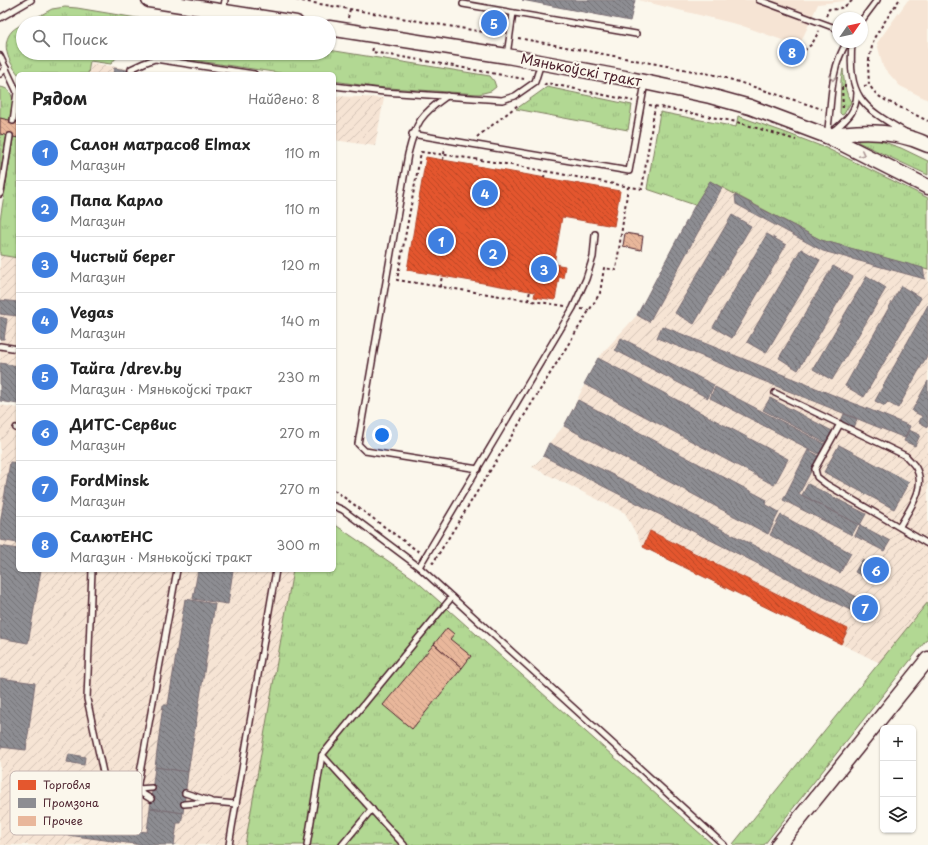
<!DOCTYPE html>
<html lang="ru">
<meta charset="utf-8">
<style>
body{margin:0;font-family:"Playpen Sans",sans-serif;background:#f6f6f6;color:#222}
.controls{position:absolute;right:12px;bottom:12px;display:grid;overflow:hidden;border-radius:6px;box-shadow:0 1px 3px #0004}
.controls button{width:36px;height:36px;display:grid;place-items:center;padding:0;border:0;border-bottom:1px solid #e0e0e0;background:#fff;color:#222;font:20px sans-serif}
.compass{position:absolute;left:832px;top:12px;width:36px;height:36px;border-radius:50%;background:#fff;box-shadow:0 1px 3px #0004;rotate:56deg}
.you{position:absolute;left:382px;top:435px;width:14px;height:14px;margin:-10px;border:3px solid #fff;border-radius:50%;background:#1a73e8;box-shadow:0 0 0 6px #1a73e833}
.badge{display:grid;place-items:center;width:26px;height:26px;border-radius:50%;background:#7c3aed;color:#fff;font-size:13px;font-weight:700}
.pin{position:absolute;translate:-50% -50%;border:2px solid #fff;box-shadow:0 1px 4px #0006}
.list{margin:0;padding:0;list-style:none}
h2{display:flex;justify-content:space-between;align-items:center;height:52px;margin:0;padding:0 16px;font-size:17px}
h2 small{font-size:13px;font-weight:400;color:#767676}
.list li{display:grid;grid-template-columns:26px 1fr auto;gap:12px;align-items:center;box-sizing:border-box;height:56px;padding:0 16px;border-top:1px solid #e0e0e0}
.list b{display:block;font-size:15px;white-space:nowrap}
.list p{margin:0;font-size:13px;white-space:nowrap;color:#767676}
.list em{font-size:13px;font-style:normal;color:#767676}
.icon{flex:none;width:22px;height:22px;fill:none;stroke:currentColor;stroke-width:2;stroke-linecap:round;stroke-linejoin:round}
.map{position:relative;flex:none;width:928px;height:845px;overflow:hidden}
.search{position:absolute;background:#fff;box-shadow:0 1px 3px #0004;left:16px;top:16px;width:320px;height:44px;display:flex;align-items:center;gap:10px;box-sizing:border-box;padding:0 14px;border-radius:22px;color:#767676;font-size:15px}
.panel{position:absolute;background:#fff;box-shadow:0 1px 3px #0004;left:16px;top:72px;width:320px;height:500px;border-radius:6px}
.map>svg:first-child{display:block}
</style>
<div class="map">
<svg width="928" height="845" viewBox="0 0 928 845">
<defs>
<pattern id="industrial-furrows" width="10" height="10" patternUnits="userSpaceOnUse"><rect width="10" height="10" fill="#f6e4d4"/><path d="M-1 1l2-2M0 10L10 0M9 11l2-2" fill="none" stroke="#d4c3b6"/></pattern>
<pattern id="grass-tufts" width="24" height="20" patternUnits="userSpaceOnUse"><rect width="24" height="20" fill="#b2d893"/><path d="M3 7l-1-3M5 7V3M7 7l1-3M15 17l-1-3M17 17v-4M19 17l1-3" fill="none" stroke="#9bb97f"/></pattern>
<pattern id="shops-back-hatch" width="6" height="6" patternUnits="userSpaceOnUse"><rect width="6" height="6" fill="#e4572e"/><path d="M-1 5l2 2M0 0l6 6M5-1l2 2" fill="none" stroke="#bb4727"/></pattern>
<pattern id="industry-back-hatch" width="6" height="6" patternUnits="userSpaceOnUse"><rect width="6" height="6" fill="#8d8d92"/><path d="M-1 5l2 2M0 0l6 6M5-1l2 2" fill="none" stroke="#757377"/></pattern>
<pattern id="building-back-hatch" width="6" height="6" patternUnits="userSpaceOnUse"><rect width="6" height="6" fill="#e9b79b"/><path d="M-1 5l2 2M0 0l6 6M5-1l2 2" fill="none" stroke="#c99d86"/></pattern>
</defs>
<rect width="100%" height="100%" fill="#fbf7ec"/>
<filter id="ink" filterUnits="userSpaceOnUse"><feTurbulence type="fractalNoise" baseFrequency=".025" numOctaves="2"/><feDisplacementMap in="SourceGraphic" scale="8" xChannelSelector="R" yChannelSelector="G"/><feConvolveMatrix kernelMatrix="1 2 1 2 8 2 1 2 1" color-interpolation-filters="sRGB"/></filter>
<g filter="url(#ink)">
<g fill="#f6e4d4">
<polygon points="638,0 845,0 844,1 818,4 799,46 740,25"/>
<polygon points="908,0 928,0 928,100 900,86 883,67 877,43"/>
</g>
<g fill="url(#industrial-furrows)">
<polygon points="91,63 131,69 160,74 89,74"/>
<polygon points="334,96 384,98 375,146 334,140"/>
<polygon points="710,181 821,240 928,270 928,602 880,663 643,547 625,513 532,467 543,457 549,443 564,426 598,358 637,315 695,205"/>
<polygon points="0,255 18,258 18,404 0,401"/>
<polygon points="0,405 18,408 18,570 293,570 245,845 41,845 39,844 38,845 0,845"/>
</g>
<g fill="url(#grass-tufts)" stroke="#7e7c5f">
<polygon points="65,7 77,8 167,23 26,23 52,9"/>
<path d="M23,24V53H131L116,58L111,64L90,61L88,74H18C9,62 0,44 12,31C15,28 19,26 23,24Z"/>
<polygon points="329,50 490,76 494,81 496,87 491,91 479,94 374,87 334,81 334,74 287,74 144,53 329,53"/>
<path d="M843,69C844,81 845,92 851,102L844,114L842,115L840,113L841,80Z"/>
<path d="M0,87C8,88 11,92 13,100L0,174Z"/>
<polygon points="547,87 632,105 628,130 516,109"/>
<polygon points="18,109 18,258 0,255 0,220"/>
<polygon points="660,112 736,127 738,116 784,132 826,148 928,198 928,270 821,240 710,181 695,205 647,189"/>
<polygon points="858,139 875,139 901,148 928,161 928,175 858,142"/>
<polygon points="334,524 413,578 713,845 245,845 293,570 334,570"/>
<polygon points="928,602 928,638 764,845 735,845 733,844"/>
</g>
<g fill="url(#shops-back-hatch)" stroke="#b6462d">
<polygon points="491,18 500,19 498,29 489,27"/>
<polygon points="426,157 620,191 614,226 562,217 554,264 565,266 563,278 559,277 555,300 534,297 535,292 524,290 407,270"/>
<polygon points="650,531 848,629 841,644 643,547"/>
</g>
<g fill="url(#industry-back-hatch)" stroke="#796c73">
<polygon points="522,0 635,0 630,21"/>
<polygon points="114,68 127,70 126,74 113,74"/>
<polygon points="710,181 722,188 649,322 637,315 695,205"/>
<polygon points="735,195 821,240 923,268 925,279 823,251 736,204"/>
<polygon points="732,215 751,226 694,324 675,313"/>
<polygon points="767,234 786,245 732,338 713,327"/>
<polygon points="801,249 820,260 766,353 747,342"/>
<polygon points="833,266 853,277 798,370 779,358"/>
<polygon points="867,276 886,288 832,380 813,369"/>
<polygon points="901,286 921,298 864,397 845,386"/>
<polygon points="0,300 18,302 18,316 0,314"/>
<polygon points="928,305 928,354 898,408 887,402 885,406 875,401"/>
<polygon points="0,317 7,319 4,339 0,339"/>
<polygon points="662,326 910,426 905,438 657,338"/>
<polygon points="621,338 714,385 708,398 615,350"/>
<polygon points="598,358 788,459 774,485 584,384"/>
<polygon points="0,363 18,366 18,404 0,401"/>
<polygon points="928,381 928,427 919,422 922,416 912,411"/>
<polygon points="715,387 825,444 819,454 710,398"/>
<polygon points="770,398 832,431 826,443 763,410"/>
<polygon points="578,400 767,500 765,504 779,512 768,534 564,426"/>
<polygon points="844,414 857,419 854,428 840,423"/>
<polygon points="909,430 920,435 915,446 904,441"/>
<polygon points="549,443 875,606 868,619 543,456"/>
<polygon points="839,445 909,482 894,509 824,472"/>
<polygon points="808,450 819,456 799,494 858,524 852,535 783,500"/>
<polygon points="10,462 18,463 18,543 0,540 0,524"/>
<polygon points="808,484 866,514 860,525 802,495"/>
<polygon points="781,515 851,553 840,573 770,535"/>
<polygon points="860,525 890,541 884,551 855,536"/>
<polygon points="0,546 18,549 18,570 41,570 28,643 0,638"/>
<polygon points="862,560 882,570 875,583 855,572"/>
<polygon points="198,570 233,570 228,604 193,599"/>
<polygon points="185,599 215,604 188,772 155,767 163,705 168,705"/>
<polygon points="0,678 35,683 26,750 0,747"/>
<polygon points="69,754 85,757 84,765 67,762"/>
<polygon points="155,767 188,772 183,813 150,808"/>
<polygon points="36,782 47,783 44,800 56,801 54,820 147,832 150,808 183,813 181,823 177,823 174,845 142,845 53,833 54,823 41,822 43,808 32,806"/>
</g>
<g fill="url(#building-back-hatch)" stroke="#4a1f2b">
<polygon points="0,118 18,122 18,138 0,134"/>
<polygon points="625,233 643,236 641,250 623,246"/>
<polygon points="447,628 454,634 450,639 471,656 462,668 434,644"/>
<polygon points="434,644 462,668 412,729 383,705"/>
</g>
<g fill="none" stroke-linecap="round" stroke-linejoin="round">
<defs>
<g id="lane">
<polyline points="759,0 838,29"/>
<polyline points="463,4 636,34"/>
<polyline points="223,11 225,0"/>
<polyline points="0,18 31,0"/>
<polyline points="862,20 877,0"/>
<path d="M852,42C848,96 860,106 905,132"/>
<polyline points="507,55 513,13"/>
<polyline points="0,56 17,92 13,121"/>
<polyline points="0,74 6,68"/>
<polyline points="131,74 131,69 144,63 155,59 254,74"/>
<polyline points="334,86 384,92 502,100 515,96 535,82 541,63"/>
<path d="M447,96C420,115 416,122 408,154L358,444L365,451L478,469"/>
<path d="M833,131C847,119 856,113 857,93"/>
<polyline points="412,134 629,171 645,83"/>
<path d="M827,136C832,104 829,70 847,42"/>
<polyline points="0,194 1,192 10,136"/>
<polyline points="0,346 18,349"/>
<path d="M775,393L906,456C909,460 914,464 916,468C927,488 909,509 900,526"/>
<polyline points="840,424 815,469 817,477 826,484 928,544"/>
<polyline points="16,428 18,429"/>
<polyline points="334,506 343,510 419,567 724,845"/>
<polyline points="419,567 573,308 586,279 593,257 595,234"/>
<polyline points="92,570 87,699 104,777 120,780 151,799"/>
<polyline points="322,755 404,845"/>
<polyline points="137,789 177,570"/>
<polyline points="137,789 152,788"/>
<polyline points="185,793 213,802 236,804"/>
<polyline points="184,804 210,802"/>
<polyline points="229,845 276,570"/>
<polyline points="307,845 322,755 452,597"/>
<polyline points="342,845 372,809"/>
</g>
<g id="secondary">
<polyline points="149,0 296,23"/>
<polyline points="329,28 507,56 625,78 710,96 750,107 827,136 928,187"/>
<path d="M827,136C861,130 896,130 928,145"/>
<polyline points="778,845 928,659"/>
</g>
</defs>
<use href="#lane" stroke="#4a1f2b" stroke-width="8"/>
<use href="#secondary" stroke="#4a1f2b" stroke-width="17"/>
<g stroke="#4a1f2b" stroke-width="2" stroke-dasharray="3 3" stroke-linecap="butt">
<polyline points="296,0 501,35"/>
<polyline points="899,0 874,38 868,64 869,85 877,95 885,100 928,121"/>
<path d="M826,16L829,9C839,10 845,7 853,0"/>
<polyline points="348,18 350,9"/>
<polyline points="518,38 720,76 822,109"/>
<polyline points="373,48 372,52 426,61 524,79"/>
<polyline points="795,58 812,44 819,31"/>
<polyline points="544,85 547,83 633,101"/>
<polyline points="864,86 869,85"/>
<polyline points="649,105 737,122 796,140"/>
<polyline points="843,108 842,86 846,86"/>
<polyline points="477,137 518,105"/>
<polyline points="443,160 445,148"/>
<polyline points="544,178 545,171"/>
<polyline points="440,287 442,276"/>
<polyline points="528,301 530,291"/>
<path d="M565,306L397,280L421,152C495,160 568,176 642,189L655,106"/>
<polyline points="581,309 589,310"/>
<polyline points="334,490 419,552"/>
<polyline points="432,562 433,563 600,293 604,268 616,270 628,187"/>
</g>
<use href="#lane" stroke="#fbf7ec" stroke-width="5"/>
<use href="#secondary" stroke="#fbf7ec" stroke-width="14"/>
</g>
<defs><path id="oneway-chevron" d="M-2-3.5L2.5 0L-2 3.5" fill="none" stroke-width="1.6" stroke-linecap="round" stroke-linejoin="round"/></defs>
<g stroke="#ab9695">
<use href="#oneway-chevron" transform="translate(833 78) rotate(98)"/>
<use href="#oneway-chevron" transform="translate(862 154) rotate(27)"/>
</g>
</g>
<g text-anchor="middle" stroke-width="4" stroke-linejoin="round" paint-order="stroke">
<g font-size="14" fill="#4a1f2b" stroke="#fbf7ec">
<text transform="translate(581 70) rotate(11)" y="5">Мянькоўскі тракт</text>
</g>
</g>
<rect x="10" y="771" width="132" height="64" rx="6" fill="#fbf7ec" stroke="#c6b6b2" stroke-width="1"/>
<rect x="18" y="780" width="18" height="10" fill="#e4572e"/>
<rect x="18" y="798" width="18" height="10" fill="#8d8d92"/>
<rect x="18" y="816" width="18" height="10" fill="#e9b79b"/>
<g font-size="11" fill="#4a1f2b">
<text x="43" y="789">Торговля</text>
<text x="43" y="807">Промзона</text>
<text x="43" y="825">Прочее</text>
</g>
</svg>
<div class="controls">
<button>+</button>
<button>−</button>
<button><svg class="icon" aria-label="layers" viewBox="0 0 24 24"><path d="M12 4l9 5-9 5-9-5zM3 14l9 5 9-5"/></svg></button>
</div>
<svg class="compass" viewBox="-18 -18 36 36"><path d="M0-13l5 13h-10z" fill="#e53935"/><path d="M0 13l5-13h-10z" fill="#767676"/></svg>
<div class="you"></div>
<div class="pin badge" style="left:441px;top:241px;background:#3f7fe0">1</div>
<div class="pin badge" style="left:493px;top:253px;background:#3f7fe0">2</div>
<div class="pin badge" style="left:544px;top:269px;background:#3f7fe0">3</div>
<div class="pin badge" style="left:485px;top:193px;background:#3f7fe0">4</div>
<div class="pin badge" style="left:494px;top:23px;background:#3f7fe0">5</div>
<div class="pin badge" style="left:876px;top:570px;background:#3f7fe0">6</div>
<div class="pin badge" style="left:865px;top:608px;background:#3f7fe0">7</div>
<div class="pin badge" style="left:792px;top:52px;background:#3f7fe0">8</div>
<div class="search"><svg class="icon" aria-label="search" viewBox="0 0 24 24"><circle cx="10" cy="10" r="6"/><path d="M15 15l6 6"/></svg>Поиск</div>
<section class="panel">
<h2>Рядом<small>Найдено: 8</small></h2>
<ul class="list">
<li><span class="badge" style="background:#3f7fe0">1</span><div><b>Салон матрасов Elmax</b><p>Магазин</p></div><em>110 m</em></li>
<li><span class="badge" style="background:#3f7fe0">2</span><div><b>Папа Карло</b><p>Магазин</p></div><em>110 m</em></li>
<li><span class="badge" style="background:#3f7fe0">3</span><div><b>Чистый берег</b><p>Магазин</p></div><em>120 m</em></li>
<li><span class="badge" style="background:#3f7fe0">4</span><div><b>Vegas</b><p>Магазин</p></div><em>140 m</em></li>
<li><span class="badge" style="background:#3f7fe0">5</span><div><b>Тайга /drev.by</b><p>Магазин · Мянькоўскі тракт</p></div><em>230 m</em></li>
<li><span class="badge" style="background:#3f7fe0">6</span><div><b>ДИТС-Сервис</b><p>Магазин</p></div><em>270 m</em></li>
<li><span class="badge" style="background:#3f7fe0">7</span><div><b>FordMinsk</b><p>Магазин</p></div><em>270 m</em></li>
<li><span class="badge" style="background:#3f7fe0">8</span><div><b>СалютЕНС</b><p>Магазин · Мянькоўскі тракт</p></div><em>300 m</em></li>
</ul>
</section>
</div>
